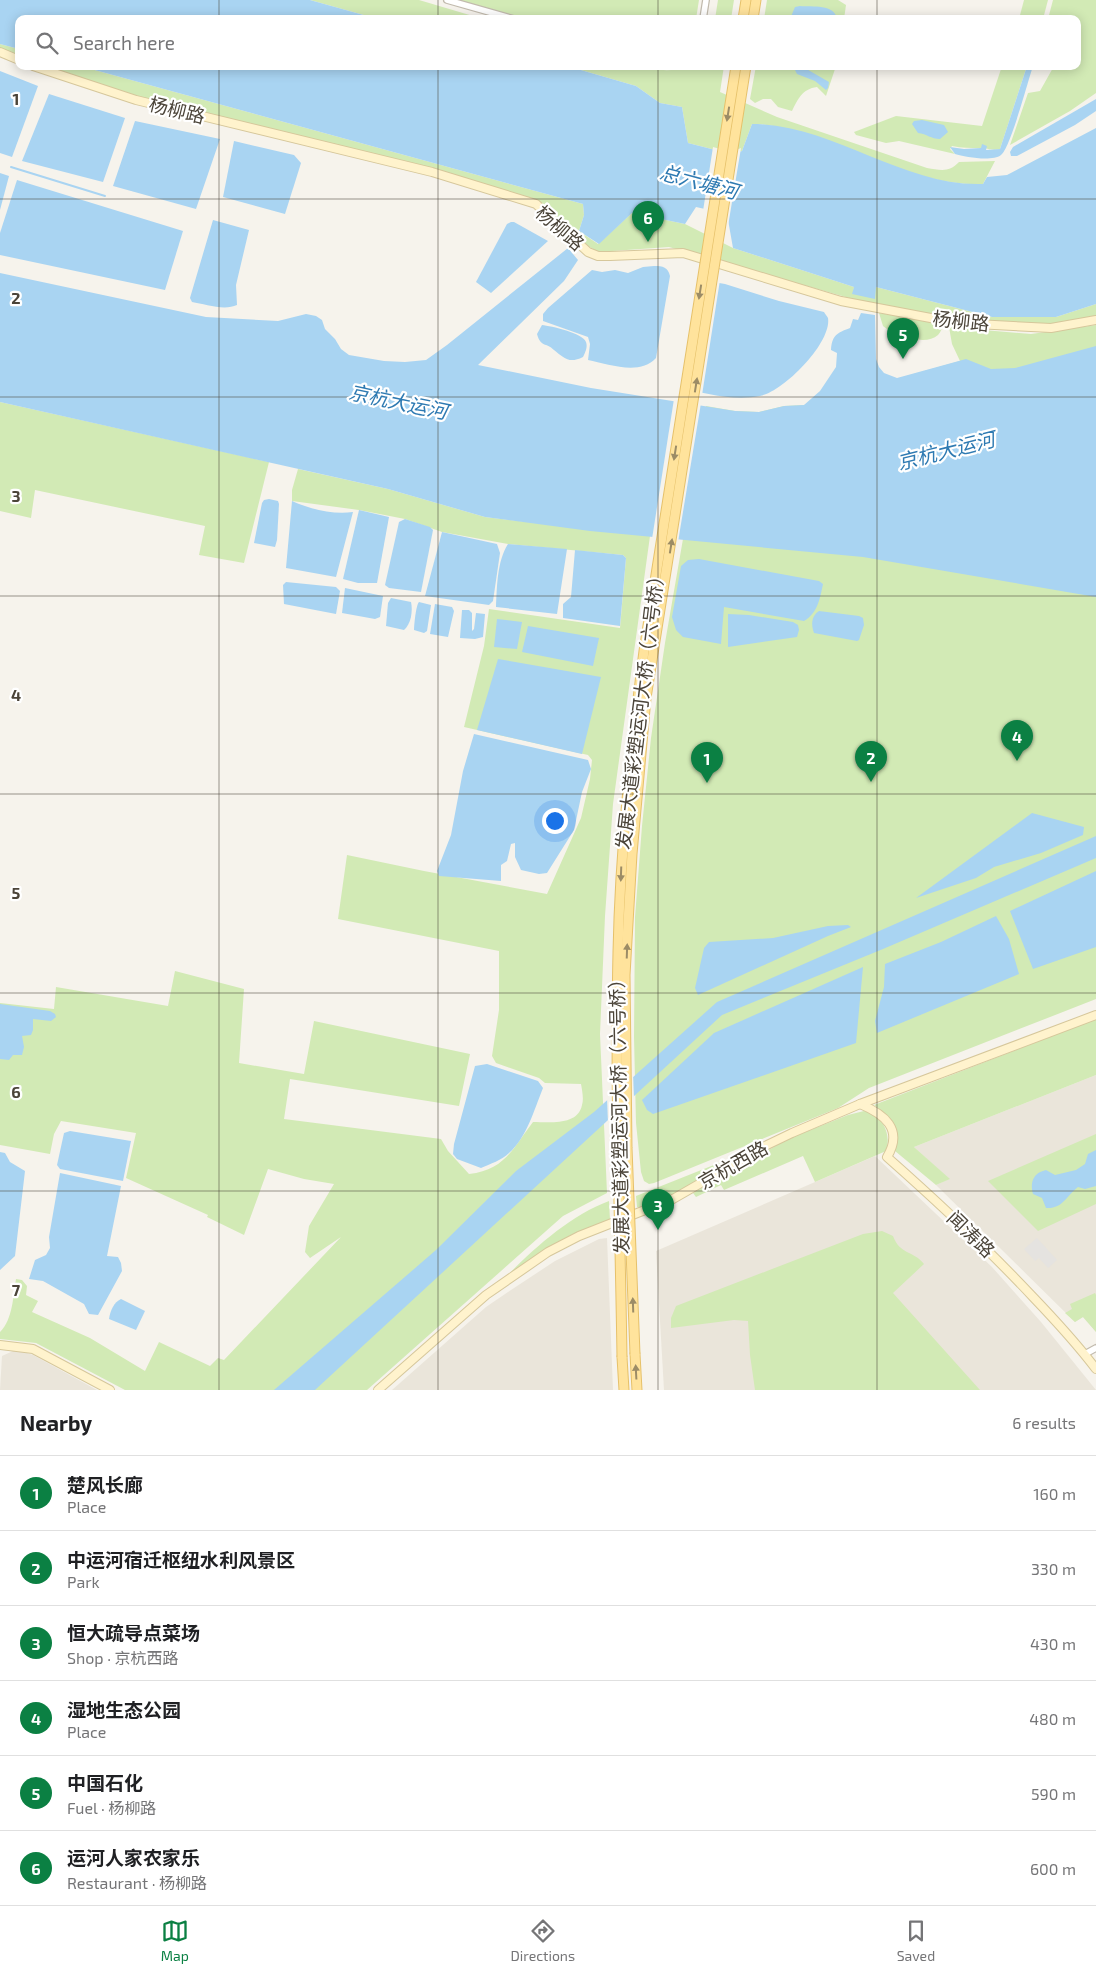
<!DOCTYPE html>
<meta charset="utf-8">
<style>
body{margin:0;font-family:"Exo 2","Noto Sans SC",sans-serif;background:#f2f2f2;color:#202124}
.you{position:absolute;left:554px;top:820px;width:18px;height:18px;margin:-12px;border:4px solid #fff;border-radius:50%;background:#1a73e8;box-shadow:0 0 0 8px #1a73e833}
.badge{display:grid;place-items:center;width:32px;height:32px;border-radius:50%;background:#0b8043;color:#fff;font-size:16px;font-weight:700}
.pin{position:absolute;translate:-50% -41px;filter:drop-shadow(0 1px 2px #0008)}
.pin::after{content:'';position:absolute;top:26px;width:18px;height:15px;background:inherit;clip-path:polygon(0 0,100% 0,50% 100%)}
.list{margin:0;padding:0;list-style:none}
h2{display:flex;justify-content:space-between;align-items:center;height:65px;margin:0;padding:0 20px;font-size:21px}
h2 small{font-size:16px;font-weight:400;color:#757577}
.list li{display:grid;grid-template-columns:32px 1fr auto;gap:15px;align-items:center;box-sizing:border-box;height:75px;padding:0 20px;border-top:1px solid #e0e0e0}
.list b{display:block;font-size:19px;white-space:nowrap}
.list p{margin:0;font-size:16px;white-space:nowrap;color:#757577}
.list em{font-size:16px;font-style:normal;color:#757577}
.icon{flex:none;width:28px;height:28px;fill:none;stroke:currentColor;stroke-width:2;stroke-linecap:round;stroke-linejoin:round}
.map{position:relative;flex:none;width:1096px;height:1390px;overflow:hidden}
.search{position:absolute;background:#fff;box-shadow:0 2px 12px #0003;left:15px;right:15px;top:15px;height:55px;display:flex;align-items:center;gap:12px;box-sizing:border-box;padding:0 18px;border-radius:10px;color:#757577;font-size:19px}
.sheet{height:515px;background:#fff}
nav{display:flex;justify-content:space-around;align-items:center;box-sizing:border-box;height:70px;border-top:1px solid #e0e0e0;background:#fff;font-size:14px;color:#757577}
nav a{display:grid;justify-items:center;gap:2px}
nav .on{color:#0b8043}
.map>svg:first-child{display:block}
</style>
<div class="map">
<svg width="1096" height="1390" viewBox="0 0 1096 1390">
<rect width="100%" height="100%" fill="#f6f3ec"/>
<g fill="#eae5da">
<polygon points="1096,1075 1096,1332 1083,1317 1075,1322 936,1185 949,1179 914,1147"/>
<polygon points="875,1156 992,1267 1041,1322 1096,1390 664,1390 656,1251"/>
<polygon points="607,1238 613,1390 392,1390 486,1307 508,1292 555,1261 599,1239"/>
<polygon points="13,1351 21,1351 33,1355 97,1390 0,1390 2,1356"/>
</g>
<g fill="#d2eab5">
<polygon points="310,0 419,0 483,19 378,19"/>
<polygon points="459,0 699,0 696,19 525,19"/>
<polygon points="718,0 734,0 731,19 715,19"/>
<polygon points="767,0 838,0 846,5 844,19 764,19"/>
<polygon points="1024,0 1048,0 1043,19 1019,19"/>
<polygon points="1053,0 1096,0 1096,93 1070,111 1010,145 1028,93 1040,91 1054,66 1077,66 1077,19 1048,19"/>
<polygon points="0,44 19,49 19,57 0,49"/>
<polygon points="42,66 80,66 583,204 584,215 579,231 598,244 632,213 685,224 733,248 854,287 853,294 876,287 992,317 1056,317 1096,304 1096,316 1053,325 999,323 951,319 874,305 669,247 598,252 585,244 541,203 530,199 131,95"/>
<path d="M567,66H644C656,70 672,73 684,66H724L720,92L777,117L927,168C940,170 949,173 959,162L995,161L983,184C919,187 861,148 801,133C784,128 770,124 752,124L742,151L731,154L688,143L682,107L660,103L636,86Z"/>
<path d="M756,66H836L826,96L817,87C802,89 798,99 792,111L778,107L771,99H763L755,103L750,99Z"/>
<path d="M1002,66H1027L1000,149C991,151 988,148 980,148C970,148 962,148 952,146L950,149L955,154L899,141L886,143L856,135L854,132L896,116L982,126Z"/>
<path d="M879,313L943,324C942,328 941,332 938,335C926,346 899,336 887,329L883,326Z"/>
<polygon points="1096,325 1096,999 869,1088 838,1108 654,1183 649,1184 644,1181 641,1172 636,1123 634,1037 635,917 642,826 651,738 665,643 706,406 735,411 759,412 784,406 804,405 960,361 952,344 949,327 1031,334"/>
<polygon points="0,402 269,462 244,563 199,555 205,526 35,490 31,518 0,511"/>
<path d="M298,469L388,489L485,517L650,536L613,804L605,916L600,1034L607,1193L563,1216L367,1390H125L36,1343L0,1339V1332C13,1319 13,1296 16,1279L22,1280L27,1286L26,1295L38,1301L32,1312L90,1338L145,1371L159,1342L210,1366L218,1358L224,1360L341,1237L310,1258L305,1252L309,1226L334,1184L304,1179L268,1169L244,1235L207,1217L208,1215L126,1178L136,1133L61,1121L54,1134L50,1154L0,1145V1003L54,1009L56,987L168,1006L175,971L244,989L239,1063L304,1074L314,1021L470,1054L459,1106L290,1079L284,1119L441,1139L448,1151L469,1174C505,1170 513,1148 533,1122C549,1122 578,1126 582,1105C584,1099 582,1090 581,1084L545,1083L539,1078L496,1063L492,1056L499,1010V951L338,919L347,855L424,871L547,894L581,818L590,779L592,760L588,755L464,727L484,646L489,609L620,628L626,558L623,555L508,544L442,532L405,519L359,510L292,501V490Z"/>
<path d="M1096,1019V1075L914,1147L950,1179L936,1185L895,1151C892,1123 899,1123 874,1105Z"/>
<path d="M864,1111C882,1115 892,1133 886,1151L815,1182L803,1156L724,1190L721,1185L696,1197L693,1193L788,1139L848,1115Z"/>
<polygon points="1096,1134 1096,1204 1038,1231 988,1181"/>
<polygon points="754,1149 676,1195 641,1208 637,1207 636,1196"/>
<path d="M609,1201L610,1220L571,1235L506,1277C534,1248 571,1215 609,1201Z"/>
<path d="M882,1231L893,1236C900,1255 913,1250 924,1264L893,1293L980,1390H755L750,1355L748,1321L734,1320L671,1328V1318L676,1306L863,1234Z"/>
<polygon points="1095,1293 1096,1295 1096,1332 1083,1317 1075,1322 1065,1313 1072,1309 1070,1304"/>
</g>
<polygon fill="#e5e3e0" points="1037,1238 1057,1260 1048,1268 1039,1258 1035,1261 1024,1249"/>
<g fill="#a9d4f2">
<polygon points="0,0 310,0 378,19 19,19 19,49 0,44"/>
<path d="M800,6C812,7 835,4 837,19H790L795,7Z"/>
<path d="M80,66H567L636,86L660,103L682,107L688,143L731,154L742,151L752,124C832,124 903,187 983,184L987,177L1007,175L1096,128V304L1056,317H992L876,287L875,299L852,294L854,287L733,248L727,214L696,207L685,224L632,213L599,244L579,231L584,215L583,204Z"/>
<polygon points="793,66 803,67 829,82 828,88 826,90 815,81 797,74"/>
<path d="M1027,66H1033C1028,81 1010,149 1001,155C992,162 965,157 955,154L950,147L964,149L981,148L982,144L987,146L986,150L1000,149Z"/>
<polygon points="0,71 38,86 12,157 0,153"/>
<polygon points="49,94 125,118 103,182 22,161"/>
<polygon points="1096,99 1096,111 1075,125 1017,156 1011,156 1010,152 1013,147"/>
<path d="M922,120L944,125L948,132L940,139C931,139 927,134 918,133L912,124L914,121Z"/>
<polygon points="135,121 220,139 196,209 113,186"/>
<polygon points="234,141 294,155 301,163 285,214 223,197"/>
<polygon points="0,173 9,176 0,210"/>
<polygon points="17,180 183,231 165,290 0,255 0,233"/>
<path d="M213,220L249,230L236,285L237,305C224,311 205,304 192,302L190,298Z"/>
<polygon points="511,222 514,222 548,241 491,293 476,282 507,224"/>
<path d="M568,248L578,260L564,281L478,365L591,388L735,411L759,412L784,406L804,405L820,391L836,367L837,353L831,350C832,335 837,333 850,328L853,319L858,320L861,313L875,315L876,359L879,367L884,373L897,378L966,359L991,369L1015,368L1096,346V597L863,557L590,531L485,517L388,489L0,402V273L206,317L278,321L306,314L316,316L322,320L325,329L335,339L341,349L349,355L384,361L405,362L426,360L447,345Z"/>
<path d="M654,266C663,266 668,267 670,276L656,358C640,376 608,364 588,360L590,344L588,337L543,321V314L548,308L592,270L602,272L615,270L628,273L643,267Z"/>
<path d="M696,279L725,284L779,301L824,312C825,314 827,316 828,318C832,343 783,392 760,396C734,401 705,394 680,387Z"/>
<path d="M542,325C551,326 583,333 586,342C588,347 585,353 583,357C569,364 564,358 554,350C546,342 541,348 537,334Z"/>
<polygon points="269,499 278,501 279,504 277,540 275,547 254,543 262,503 264,500"/>
<path d="M292,501C310,509 333,515 353,512L336,577L286,568Z"/>
<polygon points="359,510 389,517 377,583 358,583 343,579"/>
<polygon points="405,519 430,527 433,530 421,592 389,588 385,585 399,522"/>
<polygon points="442,532 497,544 500,553 493,601 489,605 425,596"/>
<path d="M508,544L567,549L557,614L496,607C497,587 497,561 508,544Z"/>
<polygon points="575,550 623,555 626,558 620,626 563,618 563,604 571,597"/>
<path d="M699,559L819,581L823,584C820,598 818,613 804,621L724,607L721,644L683,637L676,630L672,617L681,566L688,560Z"/>
<polygon points="286,582 336,587 340,591 336,614 284,604 283,585"/>
<polygon points="345,588 383,596 380,617 375,619 342,613"/>
<path d="M391,598L411,602C413,611 411,624 404,630L386,626L388,603Z"/>
<path d="M419,602L431,605L427,631L424,633L414,630C414,625 416,605 419,602Z"/>
<polygon points="435,604 452,607 454,611 448,637 430,634"/>
<polygon points="462,610 469,610 472,613 472,631 474,629 476,613 485,614 483,637 475,639 460,638"/>
<path d="M819,611L859,616L863,618L864,625L859,640L857,641L814,633C811,625 811,616 819,611Z"/>
<polygon points="728,614 749,615 793,622 798,625 799,630 797,637 728,647"/>
<polygon points="497,619 522,622 517,649 494,647"/>
<polygon points="528,626 599,638 593,666 522,652"/>
<polygon points="498,659 601,677 582,754 477,730"/>
<polygon points="474,734 588,760 591,769 582,792 574,830 547,873 539,874 521,870 515,857 515,843 511,844 507,861 501,865 501,881 439,876 437,871 451,835 463,771"/>
<polygon points="1032,813 1084,827 1083,835 1041,853 994,867 976,878 916,898"/>
<polygon points="1096,836 1096,858 883,949 722,1015 315,1390 274,1390 436,1250 516,1171 594,1112 717,1002"/>
<polygon points="1096,871 1096,947 1033,969 1010,911"/>
<polygon points="996,916 1009,939 1019,974 877,1033 875,1021 884,987 885,964 941,942"/>
<polygon points="848,925 851,927 828,936 698,995 695,988 704,948 709,942 773,938 828,926"/>
<polygon points="863,967 856,1043 653,1114 647,1110 642,1100 714,1033"/>
<polygon points="0,1004 50,1011 55,1014 56,1017 51,1021 33,1019 33,1030 31,1035 22,1036 24,1047 22,1055 13,1055 9,1060 0,1059"/>
<path d="M487,1064L538,1081L543,1088C534,1110 527,1137 509,1153C502,1160 490,1164 481,1168L457,1159L453,1154L454,1144L475,1066Z"/>
<polygon points="70,1131 131,1141 123,1181 60,1169 57,1165 64,1133"/>
<path d="M1096,1150V1186L1085,1189L1078,1187C1066,1196 1063,1209 1046,1208L1042,1198L1033,1194C1030,1182 1033,1173 1046,1170L1055,1175L1076,1170L1085,1164L1088,1154Z"/>
<polygon points="0,1152 5,1153 10,1162 25,1171 15,1256 0,1270"/>
<polygon points="60,1173 121,1186 107,1256 118,1257 121,1263 122,1271 98,1315 89,1314 84,1304 43,1281 29,1279 35,1260 46,1255 50,1248 49,1237"/>
<path d="M121,1299L145,1311L136,1330L109,1319C110,1311 114,1302 121,1299Z"/>
</g>
<g fill="#f6f3ec">
<polygon points="713,147 731,152 741,148 727,232 724,216 703,211"/>
<polygon points="696,276 720,280 702,395 679,389 677,383 693,278"/>
<polygon points="674,399 701,403 678,542 652,539"/>
<polygon points="633,1073 634,1099 608,1123 607,1097"/>
</g>
<g fill="none" stroke-linecap="round" stroke-linejoin="round">
<g stroke="#a9d4f2" stroke-width="2">
<polyline points="410,19 410,18"/>
<polyline points="11,167 105,196"/>
</g>
<defs>
<g id="street">
<polyline points="447,0 514,19"/>
<polyline points="703,19 706,0"/>
<polyline points="1085,1354 1096,1348"/>
</g>
<g id="secondary">
<polyline points="0,52 19,60"/>
<polyline points="33,66 136,100 432,172 536,204 588,252 598,256 610,256 683,253 841,301 957,323 1051,328 1096,320"/>
<path d="M860,1104C884,1114 904,1129 887,1157C938,1202 987,1248 1033,1297C1055,1320 1077,1344 1096,1369"/>
<polyline points="0,1345 33,1349 110,1390"/>
<polyline points="378,1390 486,1295 548,1252 579,1236 673,1199 767,1145 792,1133 860,1104 1096,1015"/>
</g>
<g id="primary">
<polyline points="743,19 746,0"/>
<polyline points="753,19 756,0"/>
<polyline points="635,1354 637,1390"/>
<polyline points="622,1357 624,1390"/>
</g>
</defs>
<use href="#street" stroke="#c2bbae" stroke-width="8"/>
<use href="#secondary" stroke="#d6c79b" stroke-width="10"/>
<use href="#primary" stroke="#e6c16a" stroke-width="11"/>
<use href="#street" stroke="#fff" stroke-width="5.5"/>
<use href="#secondary" stroke="#fff3cd" stroke-width="8"/>
<use href="#primary" stroke="#ffe39c" stroke-width="9"/>
<defs>
<g id="primary-bridge">
<polyline points="635,1354 627,1148 625,975 632,854 646,698 746,66"/>
<path d="M622,1357C620,1222 615,1087 618,952C620,851 631,751 644,651L736,66"/>
</g>
</defs>
<use href="#primary-bridge" stroke="#e6c16a" stroke-width="11" stroke-linecap="butt"/>
<use href="#primary-bridge" stroke="#ffe39c" stroke-width="9"/>
</g>
<defs><path id="oneway-solid" d="M-6-.8H1V-3.2L6.5 0L1 3.2V.8H-6Z" transform="scale(1.25)"/></defs>
<g fill="#9c8c66">
<use href="#oneway-solid" transform="translate(728 114) rotate(99)"/>
<use href="#oneway-solid" transform="translate(700 292) rotate(99)"/>
<use href="#oneway-solid" transform="translate(696 385) rotate(-81)"/>
<use href="#oneway-solid" transform="translate(675 453) rotate(99)"/>
<use href="#oneway-solid" transform="translate(671 546) rotate(-81)"/>
<use href="#oneway-solid" transform="translate(621 874) rotate(92)"/>
<use href="#oneway-solid" transform="translate(627 951) rotate(-88)"/>
<use href="#oneway-solid" transform="translate(633 1305) rotate(-92)"/>
<use href="#oneway-solid" transform="translate(636 1372) rotate(-93)"/>
</g>
<path fill="none" stroke="#4b4439" stroke-width="1" stroke-opacity="0.55" d="M219,0V19M438,0V19M658,0V19M877,0V19M219,66V1390M438,66V1390M658,66V1390M877,66V1390M0,199H1096M0,397H1096M0,596H1096M0,794H1096M0,993H1096M0,1191H1096"/>
<g text-anchor="middle" stroke-width="4.5" stroke-linejoin="round" paint-order="stroke">
<g font-size="19" fill="#4b4439" stroke="#fff">
<text transform="translate(177 110) rotate(14)" y="7">杨柳路</text>
<text transform="translate(560 228) rotate(41)" y="7">杨柳路</text>
<text transform="translate(961 321) rotate(6)" y="7">杨柳路</text>
<text transform="translate(640 708) rotate(-83)" y="7">发展大道彩塑运河大桥（六号桥）</text>
<text transform="translate(619 1112) rotate(-91)" y="7">发展大道彩塑运河大桥（六号桥）</text>
<text transform="translate(733 1165) rotate(-30)" y="7">京杭西路</text>
<text transform="translate(971 1234) rotate(44)" y="7">闻涛路</text>
</g>
<g font-size="20" font-style="italic" fill="#2e7ab2" stroke="#fff">
<text transform="translate(699 182) rotate(15)" y="7">总六塘河</text>
<text transform="translate(398 402) rotate(12)" y="7">京杭大运河</text>
<text transform="translate(946 451) rotate(-14)" y="7">京杭大运河</text>
</g>
</g>
<g font-size="16" text-anchor="middle" font-weight="bold" fill="#4b4439" stroke="#fff" stroke-width="4.5" stroke-linejoin="round" paint-order="stroke">
<text x="16" y="105">1</text>
<text x="16" y="304">2</text>
<text x="16" y="502">3</text>
<text x="16" y="701">4</text>
<text x="16" y="899">5</text>
<text x="16" y="1098">6</text>
<text x="16" y="1296">7</text>
</g>
</svg>
<div class="you"></div>
<div class="pin badge" style="left:707px;top:783px">1</div>
<div class="pin badge" style="left:871px;top:782px">2</div>
<div class="pin badge" style="left:658px;top:1230px">3</div>
<div class="pin badge" style="left:1017px;top:761px">4</div>
<div class="pin badge" style="left:903px;top:359px">5</div>
<div class="pin badge" style="left:648px;top:242px">6</div>
<div class="search"><svg class="icon" aria-label="search" viewBox="0 0 24 24"><circle cx="10" cy="10" r="6"/><path d="M15 15l6 6"/></svg>Search here</div>
</div>
<section class="sheet">
<h2>Nearby<small>6 results</small></h2>
<ul class="list">
<li><span class="badge">1</span><div><b>楚风长廊</b><p>Place</p></div><em>160 m</em></li>
<li><span class="badge">2</span><div><b>中运河宿迁枢纽水利风景区</b><p>Park</p></div><em>330 m</em></li>
<li><span class="badge">3</span><div><b>恒大疏导点菜场</b><p>Shop · 京杭西路</p></div><em>430 m</em></li>
<li><span class="badge">4</span><div><b>湿地生态公园</b><p>Place</p></div><em>480 m</em></li>
<li><span class="badge">5</span><div><b>中国石化</b><p>Fuel · 杨柳路</p></div><em>590 m</em></li>
<li><span class="badge">6</span><div><b>运河人家农家乐</b><p>Restaurant · 杨柳路</p></div><em>600 m</em></li>
</ul>
</section>
<nav>
<a class="on"><svg class="icon" aria-label="map" viewBox="0 0 24 24"><path d="M3 6l6-2 6 2 6-2v14l-6 2-6-2-6 2zM9 4v14M15 6v14"/></svg>Map</a>
<a><svg class="icon" aria-label="directions" viewBox="0 0 24 24"><path d="M12 3l9 9-9 9-9-9zM9 14v-3h6M13 9l2 2-2 2"/></svg>Directions</a>
<a><svg class="icon" aria-label="saved" viewBox="0 0 24 24"><path d="M7 4h10v16l-5-4-5 4z"/></svg>Saved</a>
</nav>
